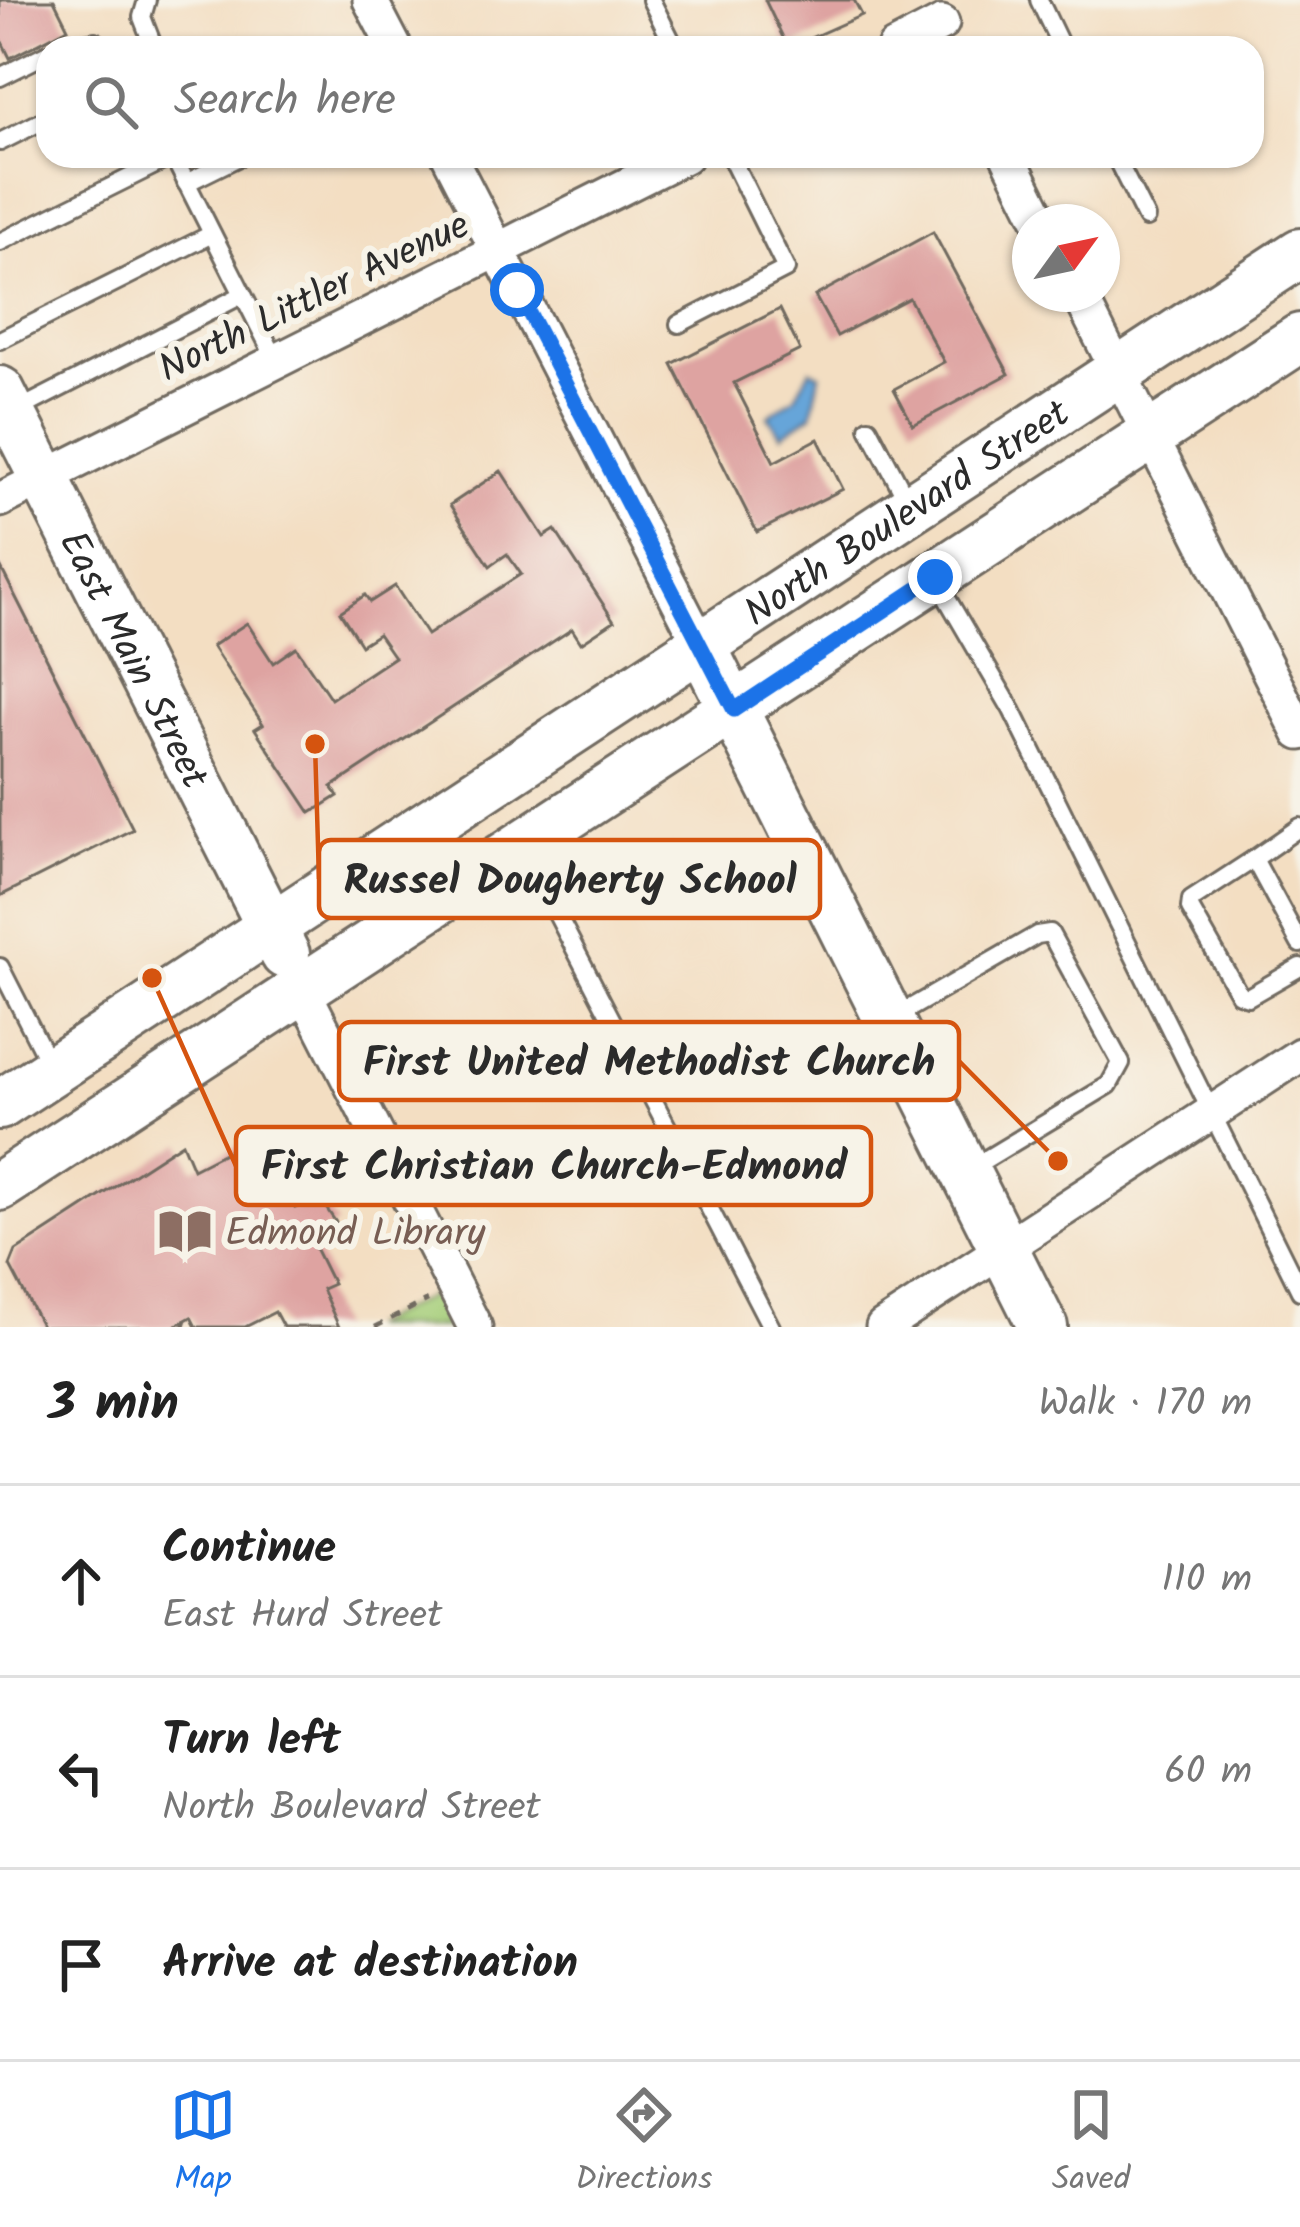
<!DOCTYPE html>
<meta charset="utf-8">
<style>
body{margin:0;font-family:Kalam,sans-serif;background:#f6f6f6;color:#222}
.compass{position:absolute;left:1012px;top:204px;width:108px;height:108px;border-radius:50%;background:#fff;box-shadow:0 3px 9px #0004;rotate:57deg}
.stop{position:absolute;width:36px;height:36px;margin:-27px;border:9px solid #1a73e8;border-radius:50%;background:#fff}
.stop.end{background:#1a73e8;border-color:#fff;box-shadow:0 3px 12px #0008}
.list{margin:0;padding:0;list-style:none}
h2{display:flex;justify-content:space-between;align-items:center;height:156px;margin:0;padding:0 48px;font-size:51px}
h2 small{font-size:39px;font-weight:400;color:#767676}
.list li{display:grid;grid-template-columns:78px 1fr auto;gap:36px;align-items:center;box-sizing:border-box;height:192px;padding:0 48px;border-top:3px solid #e0e0e0}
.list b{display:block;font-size:45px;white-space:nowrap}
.list p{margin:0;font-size:39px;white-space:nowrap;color:#767676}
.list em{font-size:39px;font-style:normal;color:#767676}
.icon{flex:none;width:66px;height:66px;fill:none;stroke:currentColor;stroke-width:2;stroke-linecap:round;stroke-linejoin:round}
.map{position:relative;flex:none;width:1300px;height:1327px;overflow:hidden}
.search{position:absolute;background:#fff;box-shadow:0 3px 9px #0004;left:36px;right:36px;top:36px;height:132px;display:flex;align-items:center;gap:30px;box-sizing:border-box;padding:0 42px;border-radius:36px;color:#767676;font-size:45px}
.sheet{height:732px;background:#fff}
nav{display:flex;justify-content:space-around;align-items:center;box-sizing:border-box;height:168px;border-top:3px solid #e0e0e0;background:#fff;font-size:33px;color:#767676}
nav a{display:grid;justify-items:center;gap:6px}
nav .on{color:#1a73e8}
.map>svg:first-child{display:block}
</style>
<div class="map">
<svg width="1300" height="1327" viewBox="0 0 1300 1327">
<rect width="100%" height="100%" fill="#f7f3e8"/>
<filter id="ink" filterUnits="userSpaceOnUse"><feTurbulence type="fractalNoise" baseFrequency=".00833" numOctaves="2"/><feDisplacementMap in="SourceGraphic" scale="24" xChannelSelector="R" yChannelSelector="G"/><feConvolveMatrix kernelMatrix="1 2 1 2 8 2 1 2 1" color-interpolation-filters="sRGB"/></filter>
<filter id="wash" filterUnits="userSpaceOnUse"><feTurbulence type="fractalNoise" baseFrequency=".004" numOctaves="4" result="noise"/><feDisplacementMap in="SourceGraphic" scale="48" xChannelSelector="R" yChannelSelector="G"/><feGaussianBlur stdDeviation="2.7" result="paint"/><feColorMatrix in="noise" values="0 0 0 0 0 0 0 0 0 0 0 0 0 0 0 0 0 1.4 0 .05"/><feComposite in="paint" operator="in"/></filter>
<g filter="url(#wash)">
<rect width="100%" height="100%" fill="#f3dec2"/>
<polygon fill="#a5ce79" stroke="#687c52" stroke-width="3" points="438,1292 456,1327 368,1327"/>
<polygon fill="#66a5d9" stroke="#486882" stroke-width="3" points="810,369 820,374 812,414 782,435 768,416 796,396"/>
<g id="blocks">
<g fill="#dea3a1">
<polygon points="0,0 54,0 68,28 10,58 0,38"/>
<polygon points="765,0 854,0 862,15 788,48"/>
<polygon points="933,232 1009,374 913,425 894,389 944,362 909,298 837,336 815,296"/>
<polygon points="780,309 800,350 734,383 774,462 818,439 843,489 757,532 672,364"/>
<polygon points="501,471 544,537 555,530 614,621 581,643 572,629 332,787 338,796 311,813 255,729 263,724 212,646 247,623 273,663 296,647 331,699 394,657 378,634 361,645 340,612 365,595 370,602 395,586 427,635 521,574 507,554 490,566 450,505"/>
<polygon points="0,566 133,829 0,896"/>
<polygon points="259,1135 267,1152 285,1143 299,1166 279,1176 295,1208 318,1196 337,1224 310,1238 333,1284 322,1289 339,1327 283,1327 275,1312 245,1327 196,1327 191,1317 173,1327 42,1327 10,1266 16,1251 182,1143 193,1169"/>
</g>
</g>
</g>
<g filter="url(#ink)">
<use href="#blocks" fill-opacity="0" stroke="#716a60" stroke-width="3"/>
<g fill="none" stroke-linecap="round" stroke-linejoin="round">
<defs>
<g id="lane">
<polyline points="147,0 142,17 154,48"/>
<polyline points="651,0 675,48"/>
<polyline points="1039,0 1062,48"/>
<polyline points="59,48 95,41 105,48"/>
<polyline points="0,77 48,53"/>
<polyline points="0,142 48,118"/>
<polyline points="1115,156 1146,218"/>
<polyline points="186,183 241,156"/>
<polyline points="0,242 173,156 275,358"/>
<polyline points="679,324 786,269 730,156"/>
<polyline points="0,340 212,234"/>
<polyline points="12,413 242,295"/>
<polyline points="869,428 908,502"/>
<polyline points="935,578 1012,710 1300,1291"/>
<polyline points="522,847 771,1327"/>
<polyline points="1254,859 1300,827"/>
<polyline points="1300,944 1254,859 1191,900 1190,908 1239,994 1248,997 1300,967"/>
<polyline points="0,967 50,1065"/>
<polyline points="893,1018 1037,935 1050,933 1121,1063 1109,1085 968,1170"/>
</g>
<g id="street">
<polyline points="370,0 395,48"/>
<polyline points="894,48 942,23"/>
<polyline points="449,156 701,645"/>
<polyline points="1008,156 1041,222"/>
<polyline points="1079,294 1300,733"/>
<polyline points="0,500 685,156"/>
<polyline points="302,988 475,1327"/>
<polyline points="883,1327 1300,1055"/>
</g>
<g id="secondary">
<path id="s1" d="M0,391L285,954"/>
<polyline points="701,645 1043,1327"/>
<path id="s2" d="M0,1105L1300,253"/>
<polyline points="0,1186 1300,338"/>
</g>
</defs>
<use href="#lane" stroke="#716a60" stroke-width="22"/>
<use href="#street" stroke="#716a60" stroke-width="39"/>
<use href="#secondary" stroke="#716a60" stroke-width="54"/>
<g stroke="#716a60" stroke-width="4.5" stroke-dasharray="9 9" stroke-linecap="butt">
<polyline points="183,1327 185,1320"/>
<polyline points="375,1327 428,1300"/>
</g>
<use href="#lane" stroke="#fff" stroke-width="16"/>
<use href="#street" stroke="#fff" stroke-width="33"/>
<use href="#secondary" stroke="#fff" stroke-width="48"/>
</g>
</g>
<g fill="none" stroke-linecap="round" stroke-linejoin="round" filter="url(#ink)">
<polyline stroke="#1a73e8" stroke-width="15" points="517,290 734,710 935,577"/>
</g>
<defs>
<symbol id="library-bare" viewBox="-9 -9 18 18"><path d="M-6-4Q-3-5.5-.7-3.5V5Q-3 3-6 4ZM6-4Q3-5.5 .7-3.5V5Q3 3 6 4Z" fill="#8d6e63" stroke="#f7f3e8" stroke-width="2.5" paint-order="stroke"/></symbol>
</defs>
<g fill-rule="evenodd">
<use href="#library-bare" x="147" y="1193" width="76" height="76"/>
</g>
<g text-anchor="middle" stroke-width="12" stroke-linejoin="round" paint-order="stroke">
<g font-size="39" fill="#2b2b2b" stroke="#f7f3e8">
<text transform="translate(313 295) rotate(-26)" y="14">North Littler Avenue</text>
<text dy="14" stroke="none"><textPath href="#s2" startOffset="1083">North Boulevard Street</textPath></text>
<text dy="14" stroke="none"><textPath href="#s1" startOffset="300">East Main Street</textPath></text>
</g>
<g font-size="39" fill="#785e54" stroke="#f7f3e8" text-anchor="start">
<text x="225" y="1245">Edmond Library</text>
</g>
</g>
<path fill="none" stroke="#d5540f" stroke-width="4.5" d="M315 744L319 879M1058 1161L959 1061M152 978L236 1166"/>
<g fill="#d5540f" stroke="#f7f3e8" stroke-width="4.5">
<circle cx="315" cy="744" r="12"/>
<circle cx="1058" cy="1161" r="12"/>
<circle cx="152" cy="978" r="12"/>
</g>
<g fill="#f7f3e8" stroke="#d5540f" stroke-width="4.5">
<rect x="319" y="840" width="501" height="78" rx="12"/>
<rect x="339" y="1022" width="620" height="78" rx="12"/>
<rect x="236" y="1127" width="635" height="78" rx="12"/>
</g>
<g font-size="42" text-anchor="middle" font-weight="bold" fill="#2b2b2b">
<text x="570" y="894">Russel Dougherty School</text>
<text x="649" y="1076">First United Methodist Church</text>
<text x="554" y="1180">First Christian Church-Edmond</text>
</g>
</svg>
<svg class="compass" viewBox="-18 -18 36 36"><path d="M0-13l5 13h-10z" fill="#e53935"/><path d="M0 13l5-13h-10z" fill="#767676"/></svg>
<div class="stop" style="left:517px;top:290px"></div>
<div class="stop end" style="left:935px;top:577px"></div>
<div class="search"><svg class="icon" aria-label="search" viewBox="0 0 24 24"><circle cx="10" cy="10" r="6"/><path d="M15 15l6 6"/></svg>Search here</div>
</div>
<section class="sheet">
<h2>3 min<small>Walk · 170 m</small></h2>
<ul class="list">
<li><svg class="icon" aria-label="ahead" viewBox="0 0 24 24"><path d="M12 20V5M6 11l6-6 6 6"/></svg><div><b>Continue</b><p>East Hurd Street</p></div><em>110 m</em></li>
<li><svg class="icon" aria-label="left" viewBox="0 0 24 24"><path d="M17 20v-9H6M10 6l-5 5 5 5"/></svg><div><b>Turn left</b><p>North Boulevard Street</p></div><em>60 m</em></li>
<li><svg class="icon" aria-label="arrive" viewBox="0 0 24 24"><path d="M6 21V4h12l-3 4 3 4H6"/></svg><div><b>Arrive at destination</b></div></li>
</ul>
</section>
<nav>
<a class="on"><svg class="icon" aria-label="map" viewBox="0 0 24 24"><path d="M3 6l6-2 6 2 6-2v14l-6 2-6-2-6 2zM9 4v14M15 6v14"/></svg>Map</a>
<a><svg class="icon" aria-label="directions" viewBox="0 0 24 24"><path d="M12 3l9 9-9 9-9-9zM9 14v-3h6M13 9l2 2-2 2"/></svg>Directions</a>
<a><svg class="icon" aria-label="saved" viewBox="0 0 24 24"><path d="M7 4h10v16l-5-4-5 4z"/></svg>Saved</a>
</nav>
